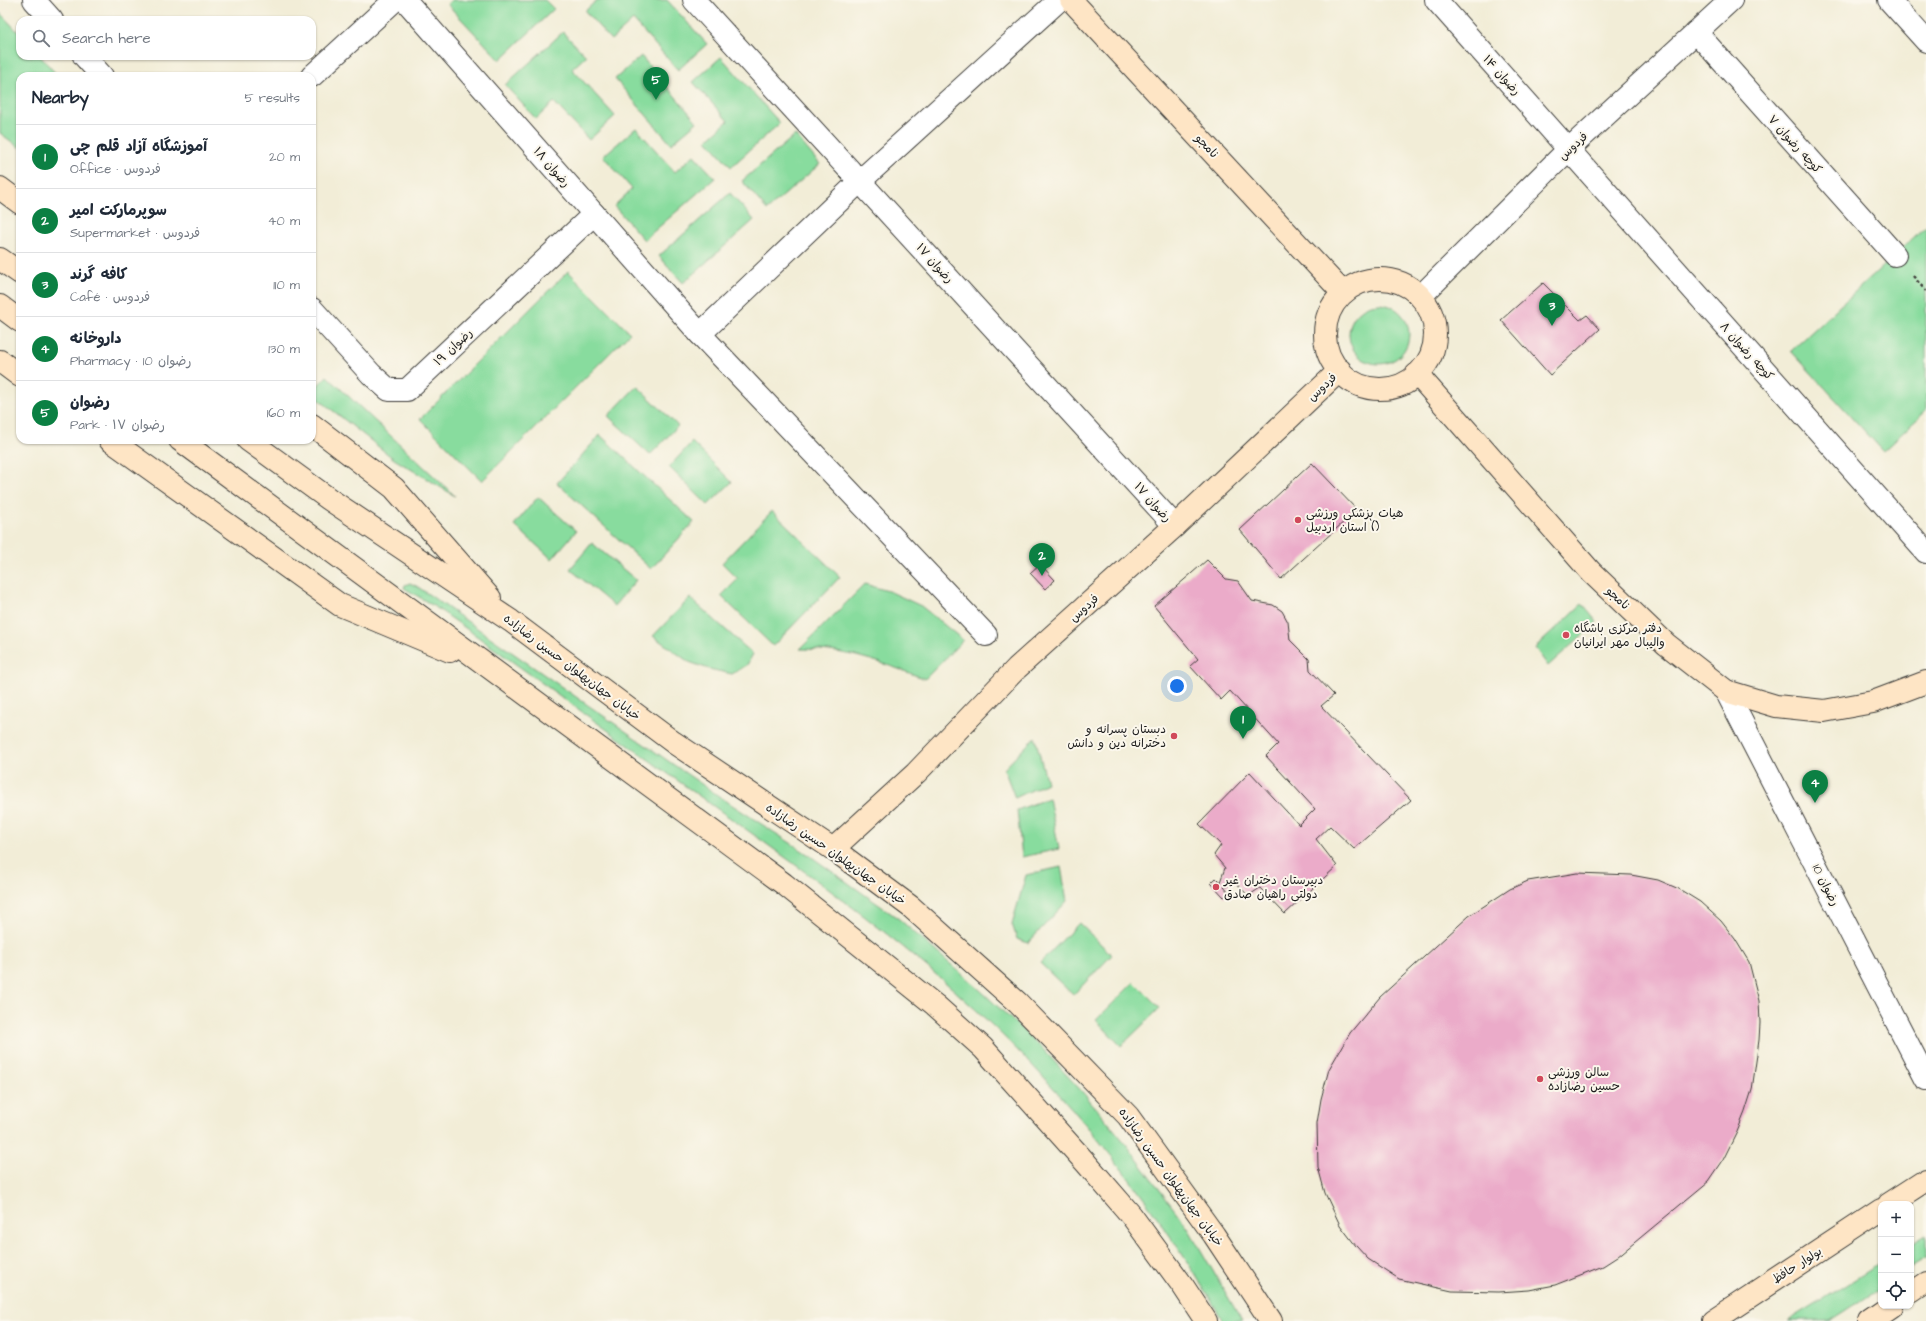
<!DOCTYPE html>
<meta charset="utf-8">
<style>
body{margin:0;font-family:"Architects Daughter","Playpen Sans Arabic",sans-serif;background:#f2f2f3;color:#1f2937}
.controls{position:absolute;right:12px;bottom:12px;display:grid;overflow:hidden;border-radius:8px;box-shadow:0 1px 3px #0004}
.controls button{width:36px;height:36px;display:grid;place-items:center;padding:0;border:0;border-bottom:1px solid #e0e1e3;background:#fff;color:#1f2937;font:20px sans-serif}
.you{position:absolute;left:1177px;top:686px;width:14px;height:14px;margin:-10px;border:3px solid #fff;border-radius:50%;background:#1a73e8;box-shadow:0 0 0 6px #1a73e833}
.badge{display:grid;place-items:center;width:26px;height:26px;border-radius:50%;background:#0b8043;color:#fff;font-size:13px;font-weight:700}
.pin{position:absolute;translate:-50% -33px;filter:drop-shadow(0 1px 2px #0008)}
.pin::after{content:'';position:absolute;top:21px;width:14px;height:12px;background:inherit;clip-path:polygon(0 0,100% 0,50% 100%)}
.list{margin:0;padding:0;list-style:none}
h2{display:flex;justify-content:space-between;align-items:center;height:52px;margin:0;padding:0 16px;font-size:17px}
h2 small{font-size:13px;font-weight:400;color:#747a83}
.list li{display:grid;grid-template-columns:26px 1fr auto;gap:12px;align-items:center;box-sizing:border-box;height:64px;padding:0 16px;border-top:1px solid #e0e1e3}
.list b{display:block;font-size:15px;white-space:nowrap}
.list p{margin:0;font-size:13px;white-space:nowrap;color:#747a83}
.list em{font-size:13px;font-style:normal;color:#747a83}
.icon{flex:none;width:22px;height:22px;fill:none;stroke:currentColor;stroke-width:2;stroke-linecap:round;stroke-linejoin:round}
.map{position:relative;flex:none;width:1926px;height:1321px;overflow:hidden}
.search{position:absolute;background:#fff;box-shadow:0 1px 3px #0004;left:16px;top:16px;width:300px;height:44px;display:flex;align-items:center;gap:10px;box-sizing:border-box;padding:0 14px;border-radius:12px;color:#747a83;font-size:15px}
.panel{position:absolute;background:#fff;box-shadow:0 1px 3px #0004;left:16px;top:72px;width:300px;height:372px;border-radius:12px}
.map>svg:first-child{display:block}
</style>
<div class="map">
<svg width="1926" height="1321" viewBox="0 0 1926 1321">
<rect width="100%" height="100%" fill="#fbf7ec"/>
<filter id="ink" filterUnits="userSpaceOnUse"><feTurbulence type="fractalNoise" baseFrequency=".025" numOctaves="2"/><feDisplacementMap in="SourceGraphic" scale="8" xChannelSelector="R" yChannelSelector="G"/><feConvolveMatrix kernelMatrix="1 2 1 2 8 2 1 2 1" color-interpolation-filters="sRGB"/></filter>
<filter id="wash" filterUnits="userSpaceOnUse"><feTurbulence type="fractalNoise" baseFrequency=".012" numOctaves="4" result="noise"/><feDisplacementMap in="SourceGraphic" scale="16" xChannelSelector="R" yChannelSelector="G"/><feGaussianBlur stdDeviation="0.9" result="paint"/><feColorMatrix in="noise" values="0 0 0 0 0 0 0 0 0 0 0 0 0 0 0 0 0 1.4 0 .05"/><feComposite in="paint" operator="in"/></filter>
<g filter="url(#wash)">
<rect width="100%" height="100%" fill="#f2edd7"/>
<g fill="#88dc9e" stroke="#527c5d">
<polygon points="451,0 545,0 554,9 500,60 447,4"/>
<polygon points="597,0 667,0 707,44 678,70 633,20 611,40 585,11"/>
<polygon points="0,13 20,34 20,56 40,56 58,76 20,76 20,148 0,133"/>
<polygon points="563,32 586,56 572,69 615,116 589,140 554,102 536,119 505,85"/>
<polygon points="641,56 697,122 671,144 615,79"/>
<polygon points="721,57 780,123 731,167 707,140 728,121 693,82"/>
<polygon points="636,128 675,172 694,155 715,178 644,240 614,206 632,189 603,156"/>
<polygon points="795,135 820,164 767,210 742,181"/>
<polygon points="730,193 754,220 683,283 659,256"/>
<polygon points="1926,226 1926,411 1883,451 1791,351"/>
<polygon points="568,271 630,333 482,481 420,419"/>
<circle cx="1379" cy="334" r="30"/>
<polygon points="327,376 455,496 394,459 312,394 312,391"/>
<polygon points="637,386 678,426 650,455 608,416"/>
<polygon points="600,435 694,522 651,569 557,483"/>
<polygon points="692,442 732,482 708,505 669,467"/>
<polygon points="538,497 576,531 552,559 514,525"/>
<polygon points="772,511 840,577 773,646 721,596 738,579 722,563"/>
<polygon points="592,543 636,580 614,606 570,569"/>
<path d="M410,583L418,587L723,799L806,853L899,919L980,990L1041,1047L1086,1096L1126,1144L1188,1228L1242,1321H1223C1148,1189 1048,1069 932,971C846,898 752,834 660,768C610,732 560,696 510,660C476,636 441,609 404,588L405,585Z"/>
<path d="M865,584L891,592L921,606L963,640L925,679C884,663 845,649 800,649Z"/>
<polygon points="690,598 753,654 747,665 732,674 709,669 689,662 653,636"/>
<polygon points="1582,604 1597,622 1548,666 1535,648"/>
<polygon points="1035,737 1047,783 1015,798 1004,769"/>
<polygon points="1049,798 1059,849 1022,857 1017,810"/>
<polygon points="1061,867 1067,901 1028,943 1017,939 1012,924 1026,875"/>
<polygon points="1079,923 1112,955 1073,995 1040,963"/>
<polygon points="1134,982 1160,1008 1121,1046 1096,1020"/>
<polygon points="1926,1235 1926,1259 1911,1268 1911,1244"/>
<polygon points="1881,1263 1881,1288 1830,1321 1788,1321"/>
</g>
<g id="blocks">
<g fill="#ebabc9">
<polygon points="1543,283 1580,320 1587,315 1600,329 1550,375 1501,320"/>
<polygon points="1312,463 1357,510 1281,579 1240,530"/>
<polygon points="1207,560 1226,579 1238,581 1252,601 1273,605 1282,611 1288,622 1290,640 1309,659 1310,670 1334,695 1321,706 1411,800 1354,849 1330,826 1316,839 1337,866 1285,914 1260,888 1248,896 1236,882 1224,887 1229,893 1224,897 1211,883 1216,878 1220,882 1225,868 1214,855 1221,845 1199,824 1250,772 1299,825 1315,809 1266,756 1278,744 1230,691 1221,700 1190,666 1198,659 1154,606"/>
<polygon points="1040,564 1055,580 1045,589 1030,573"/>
<polygon points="1577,873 1631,875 1658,880 1679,889 1700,902 1721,921 1735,939 1749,962 1759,1001 1760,1023 1759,1040 1752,1090 1745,1112 1737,1132 1722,1162 1709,1181 1617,1257 1603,1266 1555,1285 1529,1290 1499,1292 1452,1291 1399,1279 1368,1259 1356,1246 1340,1225 1325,1193 1318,1167 1317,1123 1321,1099 1329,1069 1350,1033 1380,997 1469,916 1510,889 1528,881"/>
</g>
</g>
</g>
<g filter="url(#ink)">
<use href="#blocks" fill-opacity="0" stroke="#3c3b38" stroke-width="1"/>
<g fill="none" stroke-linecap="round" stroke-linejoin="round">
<defs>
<g id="street">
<polyline points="34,0 52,20"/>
<polyline points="405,0 700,334"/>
<polyline points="694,0 1175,526"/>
<polyline points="1436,0 1926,552"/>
<polyline points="1889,0 1926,41"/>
<polyline points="1696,32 1895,255"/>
<polyline points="84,56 102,76"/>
<polyline points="312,76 395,0"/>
<polyline points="1421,296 1569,149 1731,0"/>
<polyline points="312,309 371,374 389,390 407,390 594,214"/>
<polyline points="986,635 700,334 860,181 1059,0"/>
<polyline points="1726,691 1926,1079"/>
</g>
<g id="secondary">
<polyline points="1071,0 1343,293"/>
<polyline points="0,188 20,203"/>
<polyline points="0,259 20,273"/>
<circle cx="1380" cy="334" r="55"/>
<polyline points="0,306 20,321"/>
<polyline points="0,361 20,376"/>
<polyline points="1417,374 1591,572 1666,644 1726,691 1776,706 1824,711 1873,702 1926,682"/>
<polyline points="312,425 394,488 490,598"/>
<polyline points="110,440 340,605 450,651"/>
<polyline points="180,440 784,884 935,1005 983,1048 1086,1163 1131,1215 1183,1286 1206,1321"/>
<polyline points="248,440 329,499 511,621 673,742 833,849 911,907 1018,1003 1128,1116 1214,1235 1271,1321"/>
<polyline points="833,849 916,773 1017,668 1175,526 1340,370"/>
<polyline points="1889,1204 1926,1180"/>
<polyline points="1911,1292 1926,1282"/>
<polyline points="1713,1321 1881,1210"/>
<polyline points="1869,1321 1891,1306"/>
</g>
</defs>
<use href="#street" stroke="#3c3b38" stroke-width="24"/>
<use href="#secondary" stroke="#3c3b38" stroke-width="24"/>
<polyline stroke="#3c3b38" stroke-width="2.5" stroke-dasharray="3 3" stroke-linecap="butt" points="1913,276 1926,291"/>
<use href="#street" stroke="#fff" stroke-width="22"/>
<use href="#secondary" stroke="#fee5c5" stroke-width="22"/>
</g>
</g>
<g fill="#d1495b" stroke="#fbf7ec" stroke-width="1.5">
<circle cx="1298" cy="520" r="4"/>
<circle cx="1566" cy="635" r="4"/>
<circle cx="1174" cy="736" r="4"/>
<circle cx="1216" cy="887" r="4"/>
<circle cx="1540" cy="1079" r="4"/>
</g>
<g text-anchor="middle" stroke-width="4" stroke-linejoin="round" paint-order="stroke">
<g font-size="12" fill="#1c1c1c" stroke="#fbf7ec">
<text transform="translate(1502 75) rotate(48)" y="4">رضوان ۱۴</text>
<text transform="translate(1795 144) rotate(48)" y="4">کوچه رضوان ۷</text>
<text transform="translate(1207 146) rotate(47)" y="4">نامجو</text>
<text transform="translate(1573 146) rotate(-43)" y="4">فردوس</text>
<text transform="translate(552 167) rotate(49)" y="4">رضوان ۱۸</text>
<text transform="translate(935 263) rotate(48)" y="4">رضوان ۱۷</text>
<text transform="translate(453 347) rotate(-43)" y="4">رضوان ۱۹</text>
<text transform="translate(1747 351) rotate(48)" y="4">کوچه رضوان ۸</text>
<text transform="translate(1322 387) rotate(-43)" y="4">فردوس</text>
<text transform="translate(1153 502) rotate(48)" y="4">رضوان ۱۷</text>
<text transform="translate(1618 598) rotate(43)" y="4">نامجو</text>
<text transform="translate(1084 608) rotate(-42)" y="4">فردوس</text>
<text transform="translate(572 667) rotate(37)" y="4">خیابان جهان‌پهلوان حسین رضا‌زاده</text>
<text transform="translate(836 854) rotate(35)" y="4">خیابان جهان‌پهلوان حسین رضا‌زاده</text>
<text transform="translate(1826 885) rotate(63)" y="4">رضوان 10</text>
<text transform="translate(1171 1177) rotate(54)" y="4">خیابان جهان‌پهلوان حسین رضا‌زاده</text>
<text transform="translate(1797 1265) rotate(-33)" y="4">بولوار حافظ</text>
</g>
<g font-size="12" fill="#1c1c1c" stroke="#fbf7ec" text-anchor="start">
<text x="1306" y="517">هیات پزشکی ورزشی<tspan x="1306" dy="14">استان اردبیل ()</tspan></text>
<text x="1574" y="632">دفتر مرکزی باشگاه<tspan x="1574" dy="14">والیبال مهر ایرانیان</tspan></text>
<text x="1166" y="733" text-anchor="end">دبستان پسرانه و<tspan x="1166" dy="14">دخترانه دین و دانش</tspan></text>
<text x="1224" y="884">دبیرستان دختران غیر<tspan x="1224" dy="14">دولتی راهیان صادق</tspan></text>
<text x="1548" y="1076">سالن ورزشی<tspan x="1548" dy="14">حسین رضا‌زاده</tspan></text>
</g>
</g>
</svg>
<div class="controls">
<button>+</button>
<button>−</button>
<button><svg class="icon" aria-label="locate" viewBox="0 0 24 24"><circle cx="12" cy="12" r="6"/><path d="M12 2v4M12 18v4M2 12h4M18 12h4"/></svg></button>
</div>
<div class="you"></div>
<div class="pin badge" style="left:1243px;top:739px">1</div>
<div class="pin badge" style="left:1042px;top:576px">2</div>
<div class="pin badge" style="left:1552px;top:326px">3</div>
<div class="pin badge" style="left:1815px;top:803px">4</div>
<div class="pin badge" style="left:656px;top:100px">5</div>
<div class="search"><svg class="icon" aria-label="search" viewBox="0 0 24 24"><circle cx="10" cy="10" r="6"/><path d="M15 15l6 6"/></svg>Search here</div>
<section class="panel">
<h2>Nearby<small>5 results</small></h2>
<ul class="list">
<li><span class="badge">1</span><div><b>آموزشگاه آزاد قلم چی</b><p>Office · فردوس</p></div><em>20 m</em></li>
<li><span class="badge">2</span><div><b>سوپرمارکت امیر</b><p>Supermarket · فردوس</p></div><em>40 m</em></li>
<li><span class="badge">3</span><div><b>کافه گرند</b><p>Café · فردوس</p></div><em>110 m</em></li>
<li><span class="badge">4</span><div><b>داروخانه</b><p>Pharmacy · رضوان 10</p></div><em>130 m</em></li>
<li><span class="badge">5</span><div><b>رضوان</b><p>Park · رضوان ۱۷</p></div><em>160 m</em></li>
</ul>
</section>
</div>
